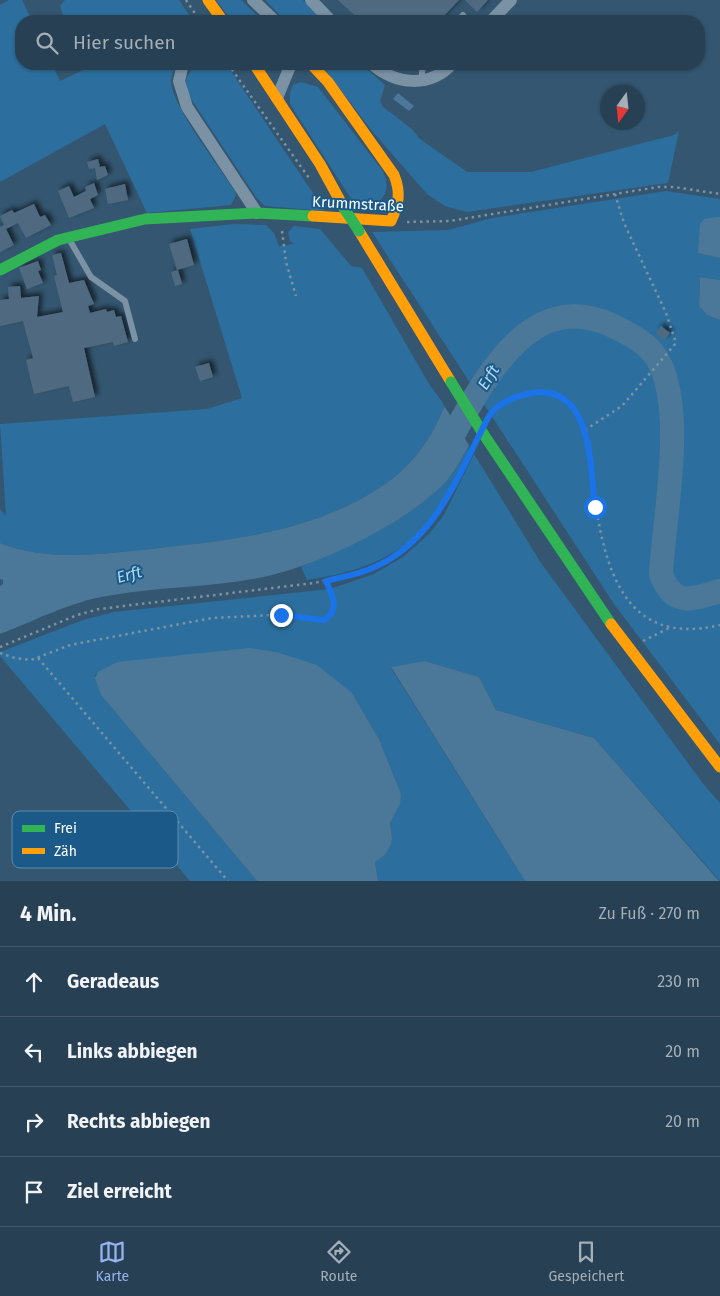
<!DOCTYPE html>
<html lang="de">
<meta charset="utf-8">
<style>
body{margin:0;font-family:"Fira Sans",sans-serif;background:#2f475a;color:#f1f3f6}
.compass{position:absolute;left:600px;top:85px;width:45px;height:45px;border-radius:50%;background:#274054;box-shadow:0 1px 4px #0004;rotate:195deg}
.stop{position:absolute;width:15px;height:15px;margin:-11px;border:4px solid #1a73e8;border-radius:50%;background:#fff}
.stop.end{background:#1a73e8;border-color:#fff;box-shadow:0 1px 5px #0008}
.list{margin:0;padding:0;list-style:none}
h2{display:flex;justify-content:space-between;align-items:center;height:65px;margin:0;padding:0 20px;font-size:21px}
h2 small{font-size:16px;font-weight:400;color:#a4afb8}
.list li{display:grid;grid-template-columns:32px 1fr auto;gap:15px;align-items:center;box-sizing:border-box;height:70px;padding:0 20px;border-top:1px solid #43596b}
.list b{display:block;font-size:19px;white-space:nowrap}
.list em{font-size:16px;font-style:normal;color:#a4afb8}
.icon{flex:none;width:28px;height:28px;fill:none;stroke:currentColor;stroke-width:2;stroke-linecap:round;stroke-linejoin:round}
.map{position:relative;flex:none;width:720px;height:881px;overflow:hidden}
.search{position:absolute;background:#274054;box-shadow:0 1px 4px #0004;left:15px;right:15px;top:15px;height:55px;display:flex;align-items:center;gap:12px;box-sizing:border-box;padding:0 18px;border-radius:20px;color:#a4afb8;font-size:19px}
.sheet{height:345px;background:#274054}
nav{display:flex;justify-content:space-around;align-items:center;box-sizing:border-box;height:70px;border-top:1px solid #43596b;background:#274054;font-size:14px;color:#a4afb8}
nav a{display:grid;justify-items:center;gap:2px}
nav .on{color:#95b2f1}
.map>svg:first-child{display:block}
</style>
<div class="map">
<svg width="720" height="881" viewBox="0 0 720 881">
<defs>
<filter id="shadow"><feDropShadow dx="3.5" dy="-3.5" stdDeviation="2.5" flood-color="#0009"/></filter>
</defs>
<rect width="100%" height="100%" fill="#345670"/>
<g fill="#2c6f9e">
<path d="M9,0H22L32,21H21V64H52L60,81L83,70L81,64H177C174,70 171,75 171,82C172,106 220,168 235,191L236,195L231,205L147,213L105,124L0,182V5Z"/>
<polygon points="65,0 179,0 189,15 191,21 65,21 60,6"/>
<polygon points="216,0 241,0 263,21 232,21"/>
<polygon points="265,0 303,0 323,21 286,21"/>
<polygon points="194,64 226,64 325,211 265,206 256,197 188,94 186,80"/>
<polygon points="321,64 361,64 385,85 380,101 383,107 412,129 420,139 467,172 531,172 674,135 679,131 668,183 467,212 445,206 427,194 372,131"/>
<path d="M301,82L318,87L382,170C394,192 381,205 359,211L290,104V93L293,85Z"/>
<polygon points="666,191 720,199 720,217 717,217 699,253 720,258 720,280 700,277 699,306 707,315 720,320 720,744 614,604 372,232 448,230 492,218"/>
<path d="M234,224L266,225L274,233L279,246L294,244L290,241L288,232L294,226L320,229L351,266L362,268L429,384L445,406C441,412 439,420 435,427C425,446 409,466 392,479C322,531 233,540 150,549C100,554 48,562 0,543V509L6,516L0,424L207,409L242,398L190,229Z"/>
<path d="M469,445C470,457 458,477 451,487C444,498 438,509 431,519C401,559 353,573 307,580L301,567C351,544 411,521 449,478C457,469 463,456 469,445Z"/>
<polygon points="474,454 541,563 704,785 720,803 720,881 594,738 496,710 479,677 425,661 391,668 525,881 378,881 375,862 385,855 392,838 390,823 394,814 397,784 379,739 352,693 117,662 95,675 101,695 257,881 190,881 0,656 0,652 83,620 114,612 330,589 374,574 403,557 429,534 444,515"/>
</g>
<g fill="#4b7898">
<polygon points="398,93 414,106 409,111 393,99"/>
<polygon points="717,217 720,217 720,258 698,253 700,224 705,219"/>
<polygon points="700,277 720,280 720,320 707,315 699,306"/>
<path d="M445,406L469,445C463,456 457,468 449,478C414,520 321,564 268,576C215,588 160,586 107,596C70,602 34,621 0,634V586L3,584V580L0,579V543C48,562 100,554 150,549C234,540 322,531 392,479C409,466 425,446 435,427C439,420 441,412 445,406Z"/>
<polygon points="249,648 276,652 317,665 352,693 379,739 401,794 400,804 390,823 392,838 391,844 385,855 375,862 378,881 257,881 101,695 95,678 98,672 117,662"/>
<polygon points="425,661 479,677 496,710 594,738 719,881 525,881 391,667"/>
</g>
<polygon fill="#345670" points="443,404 446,404 471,444 471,448"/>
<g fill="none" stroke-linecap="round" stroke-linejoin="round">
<path stroke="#4b7898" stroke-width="24" d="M442,454C478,394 523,285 611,325C630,334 651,344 660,364C685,416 664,517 661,574C673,608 693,599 720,591"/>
</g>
<g fill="#506b80" filter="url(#shadow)">
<polygon points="338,0 459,0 439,21 361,21"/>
<polygon points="465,0 488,0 477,12"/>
<polygon points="98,159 100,167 105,166 108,175 97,180 95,168 89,169 87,162"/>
<polygon points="94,183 98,195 90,199 94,208 69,218 58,191 69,186 74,197 86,191 85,187"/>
<polygon points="125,184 128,200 108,204 105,189"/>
<polygon points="34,204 40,217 45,215 51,225 26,238 18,223 6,229 14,245 0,252 0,227 4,225 0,216 12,210 14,213"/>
<polygon points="187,239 194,265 177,270 169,244"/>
<polygon points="61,253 69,283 84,280 94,304 88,306 90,313 106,309 107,312 114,310 116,317 121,316 128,342 114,346 113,342 84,348 95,397 73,402 69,386 34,394 26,360 33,358 23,321 0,326 0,300 9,299 8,287 20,286 21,298 39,296 37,317 63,312 54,276 57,275 52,255"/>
<polygon points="38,261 41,270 38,271 43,283 27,289 19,268"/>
<polygon points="178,270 182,284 175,286 171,272"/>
<polygon points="661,326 670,333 664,340 656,333"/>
<polygon points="209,363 213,377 200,381 195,367"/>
</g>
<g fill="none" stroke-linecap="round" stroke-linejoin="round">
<g stroke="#7b92a4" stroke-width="2.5" stroke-dasharray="2.5 4" stroke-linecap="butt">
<polyline points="186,0 200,21"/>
<polyline points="228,64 309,178"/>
<polyline points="407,222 450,221 658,187 674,187 720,194"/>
<polyline points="282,231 286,262 296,296"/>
<path d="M490,415C500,402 517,396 533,393C551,391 569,397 578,414C588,431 588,454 591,473C602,551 614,650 720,625"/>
<polyline points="585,430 622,406 676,343 666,313 624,223 615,194"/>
<polyline points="643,641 669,628"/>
<polyline points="0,647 77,615 99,609 314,583 359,573 378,566 404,550 429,526 448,498 473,446"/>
<path d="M0,653L15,658L31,660L70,645L212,618L274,615L324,620C341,610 332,594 326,581"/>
<polyline points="38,658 228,881"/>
</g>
<g stroke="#7b92a4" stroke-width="6">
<polyline points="458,21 463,15"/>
<polyline points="421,81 423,64"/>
<polyline points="69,239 91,277 125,301 135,339"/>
</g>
<g stroke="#7b92a4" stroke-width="12">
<polyline points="253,0 275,21"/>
<polyline points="311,0 331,21"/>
<polyline points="491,21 511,0"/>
<polyline points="183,64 179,81 187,107 257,213"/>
<path d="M372,64C396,85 430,88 452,64"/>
<polyline points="277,98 291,64"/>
</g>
<g stroke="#30b455" stroke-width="11">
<polyline points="0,270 58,240 145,219 257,213 313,216"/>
<polyline points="484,435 611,624"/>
</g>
<g stroke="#ff9f0a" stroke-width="11">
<polyline points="208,0 223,21"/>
<polyline points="254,64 320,164 344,208"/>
<path d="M311,64L328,82L394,175C401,192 399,204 391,221L313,216"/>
<polyline points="359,231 451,382"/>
<polyline points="611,624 720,767"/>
</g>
<g stroke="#30b455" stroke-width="11">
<polyline points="344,208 359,231"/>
<polyline points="451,382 484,435"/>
</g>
</g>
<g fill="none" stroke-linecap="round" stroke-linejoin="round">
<path stroke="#1a73e8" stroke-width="6" d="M281,615L324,620C341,610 332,595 326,581C341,577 356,575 370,569C437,542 458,474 489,416C499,402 515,396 532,393C593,384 590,467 595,507"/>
</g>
<g text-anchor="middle" stroke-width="4" stroke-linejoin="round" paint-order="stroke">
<g font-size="15" fill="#fff" stroke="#1b5a88">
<text transform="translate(358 204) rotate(3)" y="5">Krummstraße</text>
</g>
<g font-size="16" font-style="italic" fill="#afd8f4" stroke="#1b5a88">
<text transform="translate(488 377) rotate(-58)" y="6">Erft</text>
<text transform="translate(129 574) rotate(-15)" y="6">Erft</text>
</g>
</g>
<rect x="12" y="811" width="166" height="57" rx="8" fill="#1b5a88" stroke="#5f8cac" stroke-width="1"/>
<rect x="22" y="825" width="23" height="7" fill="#30b455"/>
<rect x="22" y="848" width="23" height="6" fill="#ff9f0a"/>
<g font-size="14" fill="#fff">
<text x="54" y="833">Frei</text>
<text x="54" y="856">Zäh</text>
</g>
</svg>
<svg class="compass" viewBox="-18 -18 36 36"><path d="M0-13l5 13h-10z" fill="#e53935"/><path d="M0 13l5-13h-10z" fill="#a4afb8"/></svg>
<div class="stop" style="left:595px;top:507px"></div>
<div class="stop end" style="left:281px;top:615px"></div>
<div class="search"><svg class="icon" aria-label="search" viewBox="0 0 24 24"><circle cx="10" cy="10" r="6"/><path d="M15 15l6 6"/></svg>Hier suchen</div>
</div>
<section class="sheet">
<h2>4 Min.<small>Zu Fuß · 270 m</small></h2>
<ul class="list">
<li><svg class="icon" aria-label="ahead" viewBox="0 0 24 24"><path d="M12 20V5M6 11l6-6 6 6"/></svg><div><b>Geradeaus</b></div><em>230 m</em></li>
<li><svg class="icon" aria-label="left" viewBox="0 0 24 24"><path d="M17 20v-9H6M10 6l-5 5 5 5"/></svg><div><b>Links abbiegen</b></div><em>20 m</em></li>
<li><svg class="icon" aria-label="right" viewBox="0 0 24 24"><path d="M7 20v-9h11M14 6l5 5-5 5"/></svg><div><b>Rechts abbiegen</b></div><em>20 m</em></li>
<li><svg class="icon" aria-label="arrive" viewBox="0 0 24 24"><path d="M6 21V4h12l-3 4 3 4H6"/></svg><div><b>Ziel erreicht</b></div></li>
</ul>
</section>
<nav>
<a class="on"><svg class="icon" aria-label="map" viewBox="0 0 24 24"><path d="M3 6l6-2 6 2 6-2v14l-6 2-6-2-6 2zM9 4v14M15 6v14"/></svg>Karte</a>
<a><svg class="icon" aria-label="directions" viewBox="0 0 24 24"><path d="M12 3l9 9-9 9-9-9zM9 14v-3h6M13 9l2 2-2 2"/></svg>Route</a>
<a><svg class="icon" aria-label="saved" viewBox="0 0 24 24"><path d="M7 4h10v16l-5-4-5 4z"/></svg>Gespeichert</a>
</nav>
